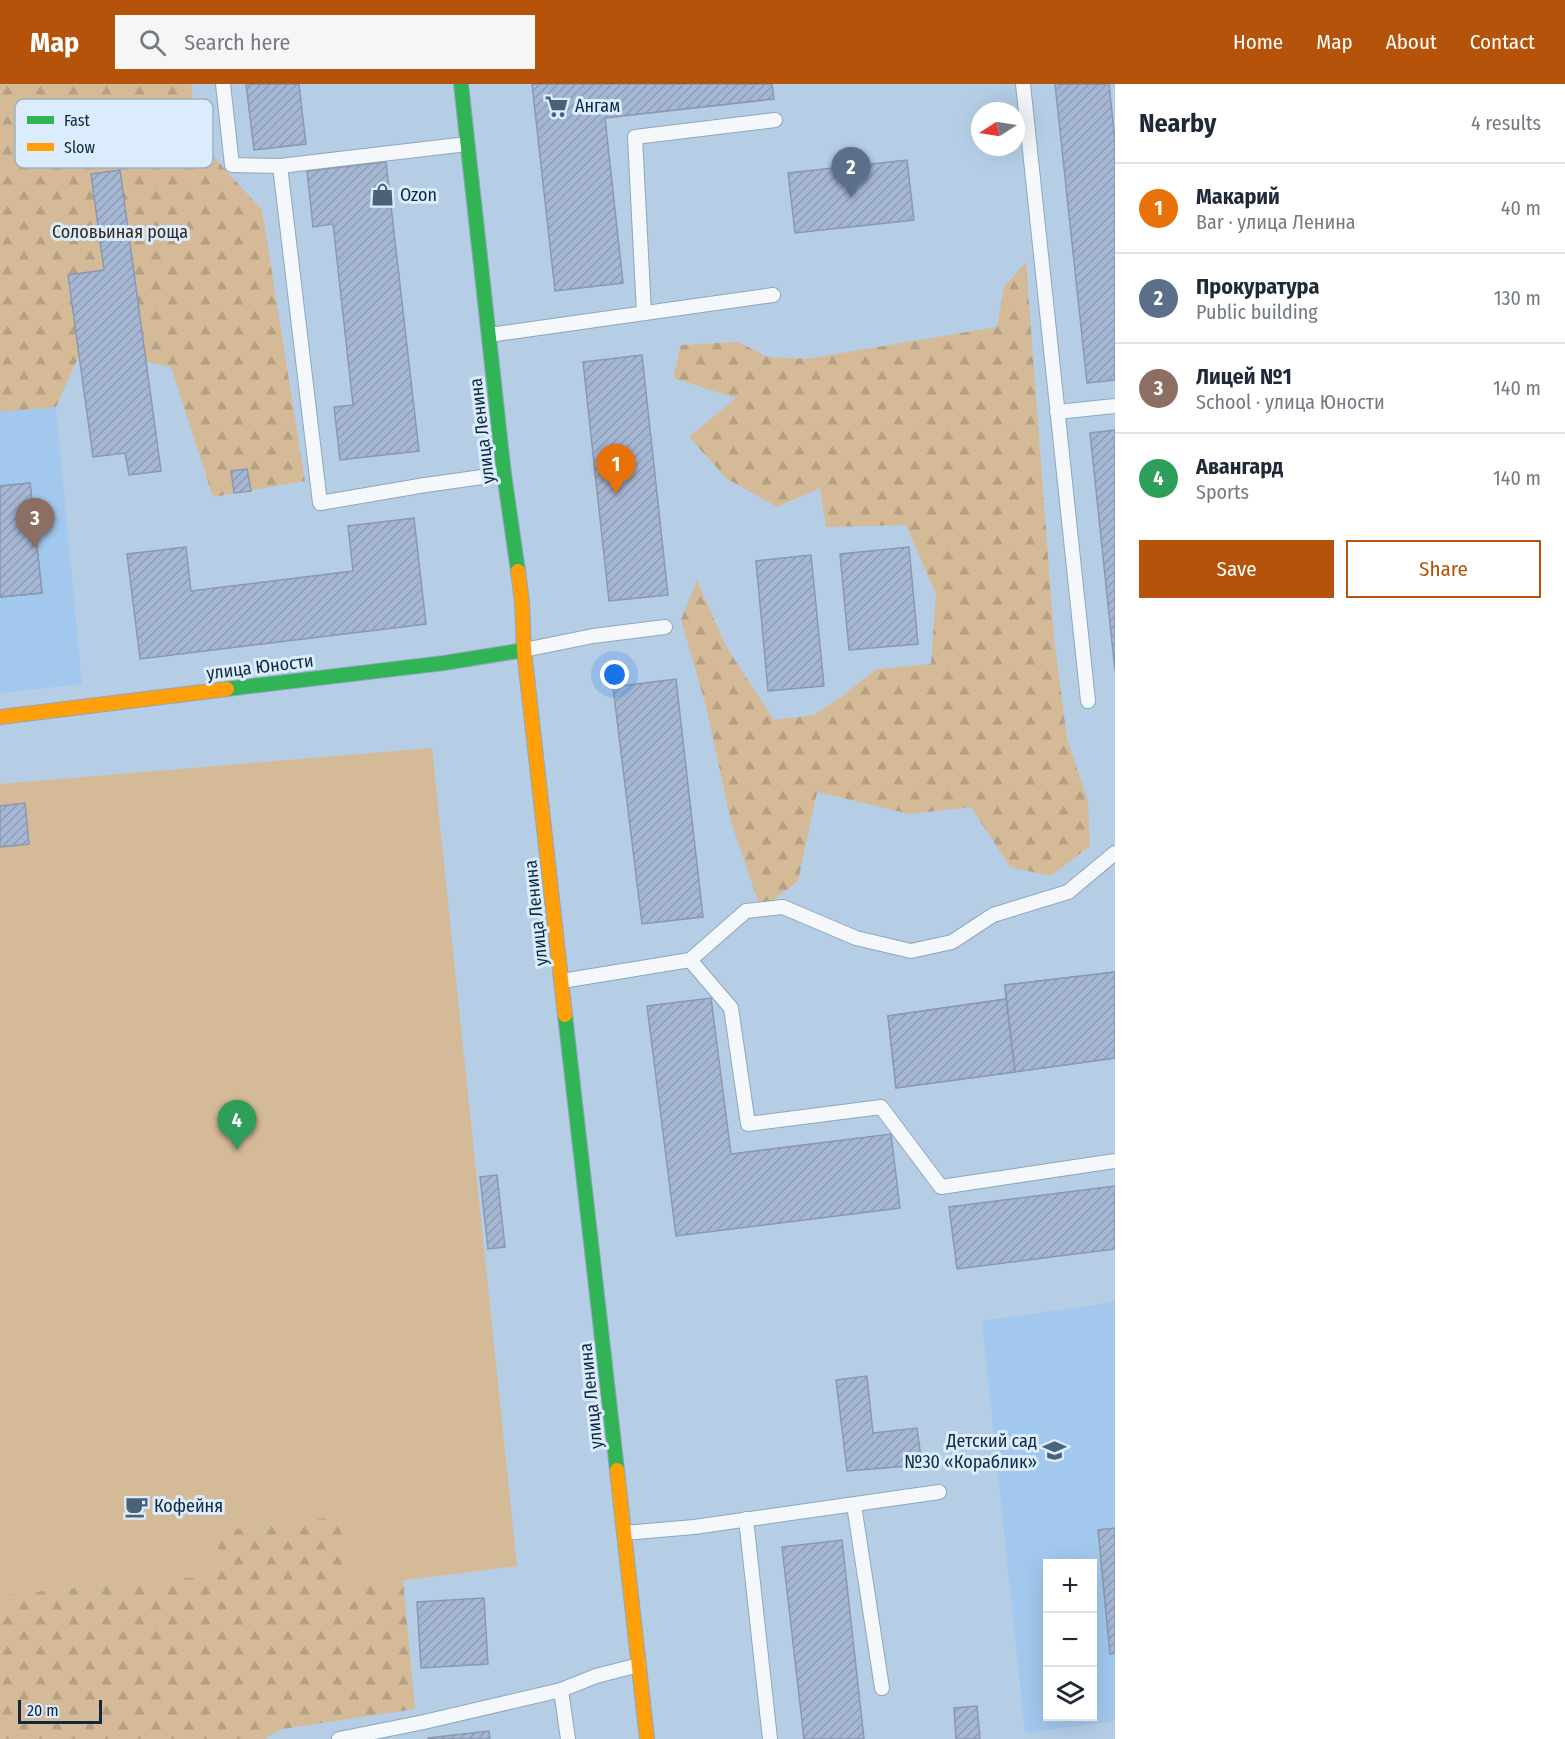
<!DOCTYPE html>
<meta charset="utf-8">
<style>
body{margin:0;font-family:"Fira Sans Condensed",sans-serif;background:#f6f6f7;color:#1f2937}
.controls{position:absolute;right:18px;bottom:18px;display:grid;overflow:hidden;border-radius:0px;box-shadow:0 6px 24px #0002}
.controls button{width:54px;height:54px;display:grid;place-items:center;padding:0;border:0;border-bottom:2px solid #e0e1e3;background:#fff;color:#1f2937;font:30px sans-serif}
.compass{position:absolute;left:971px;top:18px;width:54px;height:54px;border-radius:50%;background:#fff;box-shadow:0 6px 24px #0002;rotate:258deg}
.scale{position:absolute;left:18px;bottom:15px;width:84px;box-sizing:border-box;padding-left:6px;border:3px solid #11283d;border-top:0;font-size:16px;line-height:21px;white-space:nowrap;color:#11283d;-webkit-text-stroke:4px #daecfd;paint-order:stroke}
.you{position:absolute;left:615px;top:591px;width:21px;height:21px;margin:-15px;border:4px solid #fff;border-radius:50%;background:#1a73e8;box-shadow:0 0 0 9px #1a73e833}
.badge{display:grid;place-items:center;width:39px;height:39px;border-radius:50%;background:#b45309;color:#fff;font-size:20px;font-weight:700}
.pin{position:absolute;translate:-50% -50px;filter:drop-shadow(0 2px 3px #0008)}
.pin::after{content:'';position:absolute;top:32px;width:21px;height:18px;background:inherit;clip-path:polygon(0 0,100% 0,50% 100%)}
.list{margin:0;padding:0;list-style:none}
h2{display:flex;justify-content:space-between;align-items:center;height:78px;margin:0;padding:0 24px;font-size:26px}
h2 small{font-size:20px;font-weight:400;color:#747a83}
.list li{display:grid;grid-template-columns:39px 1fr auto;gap:18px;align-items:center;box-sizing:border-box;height:90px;padding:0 24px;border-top:2px solid #e0e1e3}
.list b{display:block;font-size:22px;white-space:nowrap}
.list p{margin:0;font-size:20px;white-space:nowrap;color:#747a83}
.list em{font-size:20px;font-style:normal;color:#747a83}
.actions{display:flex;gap:12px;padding:18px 24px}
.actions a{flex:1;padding:14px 0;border:2px solid #b45309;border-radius:0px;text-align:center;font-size:21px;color:#b45309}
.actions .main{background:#b45309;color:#fff}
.icon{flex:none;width:33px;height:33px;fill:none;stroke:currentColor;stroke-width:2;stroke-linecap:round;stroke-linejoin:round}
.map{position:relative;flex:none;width:1115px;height:1655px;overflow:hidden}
header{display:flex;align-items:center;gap:36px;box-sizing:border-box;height:84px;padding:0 30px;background:#b45309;color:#fff}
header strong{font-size:28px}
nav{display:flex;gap:33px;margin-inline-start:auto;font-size:21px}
.search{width:420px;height:54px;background:#f6f6f7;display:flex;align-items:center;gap:15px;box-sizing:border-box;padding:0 21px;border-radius:0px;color:#747a83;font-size:22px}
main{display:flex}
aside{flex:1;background:#fff}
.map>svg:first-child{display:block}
</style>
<header>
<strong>Map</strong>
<div class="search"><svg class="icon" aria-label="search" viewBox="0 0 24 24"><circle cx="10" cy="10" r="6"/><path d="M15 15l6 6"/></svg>Search here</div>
<nav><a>Home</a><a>Map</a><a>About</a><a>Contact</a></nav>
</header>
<main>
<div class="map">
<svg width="1115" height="1655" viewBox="0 0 1115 1655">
<defs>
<pattern id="forest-firs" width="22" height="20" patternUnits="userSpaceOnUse" patternTransform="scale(1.5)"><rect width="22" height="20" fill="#d5ba97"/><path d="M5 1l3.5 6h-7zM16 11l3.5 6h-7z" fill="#b6a083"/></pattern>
<pattern id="building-hatch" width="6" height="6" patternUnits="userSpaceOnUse" patternTransform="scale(1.5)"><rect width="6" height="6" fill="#a6b7d4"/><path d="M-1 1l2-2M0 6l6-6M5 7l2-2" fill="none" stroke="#8e9db7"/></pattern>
</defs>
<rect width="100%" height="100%" fill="#b5cee6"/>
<g fill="#a2c8ee" fill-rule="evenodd">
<polygon points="56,323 82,600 0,609 0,328"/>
<path d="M1115,1218V1637L1025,1649L982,1237ZM1048,1480H1092V1632H1048Z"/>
</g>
<g fill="url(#forest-firs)">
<polygon points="0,0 191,0 201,59 262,126 305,397 213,413 171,283 82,265 56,323 0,328"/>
<polygon points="1026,178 1054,554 1067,655 1088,717 1090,762 1051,792 1010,783 971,723 910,730 817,708 798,797 761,826 731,738 706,622 681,536 697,496 725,561 774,636 814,631 840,614 876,585 931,580 936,510 906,441 826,443 820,404 777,423 726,394 689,353 736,314 673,294 681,261 738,258 768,273 806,275 997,243 1004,203"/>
<polygon points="340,1432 349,1503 403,1496 415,1625 282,1645 264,1655 0,1655 0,1511 217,1491 218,1447"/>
</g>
<polygon fill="#d5ba97" points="432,664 517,1482 349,1503 339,1432 218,1447 218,1491 0,1511 0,700"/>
<g fill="url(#building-hatch)" stroke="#8a99af" stroke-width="1.5">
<polygon points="246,0 299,0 306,60 254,66"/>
<polygon points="532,0 772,0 774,15 605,34 623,199 555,207"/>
<polygon points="1055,0 1109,0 1115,57 1115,296 1087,299"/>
<polygon points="907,76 914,136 795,149 788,89"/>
<polygon points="386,78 419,367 340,376 334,323 353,321 333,140 313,143 307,87"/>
<polygon points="120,86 161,387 129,391 125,369 93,373 68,191 104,186 91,90"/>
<polygon points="642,271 668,511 609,517 583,278"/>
<polygon points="1115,346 1115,587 1090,349"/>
<polygon points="247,385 251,407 234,409 231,387"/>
<polygon points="30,399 42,509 0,513 0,402"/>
<polygon points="30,399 42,509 0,513 0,402"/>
<polygon points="414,434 426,540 140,575 127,470 186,463 191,507 353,487 348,442"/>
<polygon points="909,463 918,560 849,566 840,470"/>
<polygon points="811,471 824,602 768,607 756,477"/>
<polygon points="676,595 703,833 642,840 613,603"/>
<polygon points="25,719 29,760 0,763 0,722"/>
<polygon points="1115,888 1115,974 896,1004 888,932 1006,915 1005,901"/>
<polygon points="1115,888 1115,974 1015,988 1005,901"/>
<polygon points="711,914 731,1070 891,1050 900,1124 676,1152 647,922"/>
<polygon points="1006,915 1015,988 896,1004 888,932"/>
<polygon points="497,1091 505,1163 488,1165 480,1093"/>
<polygon points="1115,1102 1115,1165 957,1185 949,1123"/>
<polygon points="867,1292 873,1349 917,1344 922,1381 847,1387 836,1296"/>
<polygon points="1115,1444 1115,1569 1110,1570 1098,1446"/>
<polygon points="842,1456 864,1655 804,1655 782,1463"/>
<polygon points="484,1514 488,1580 421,1584 417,1518"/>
<polygon points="977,1622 980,1655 956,1655 954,1624"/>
<polygon points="489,1647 490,1655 428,1655 428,1654"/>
</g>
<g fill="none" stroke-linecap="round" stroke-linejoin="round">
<defs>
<g id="lane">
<polyline points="223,0 232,81 280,82 467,60"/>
<polyline points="1023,0 1088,617"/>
<polyline points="280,82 320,419 425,401 504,390"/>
<polyline points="644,229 635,53 775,36"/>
<polyline points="489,251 773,211"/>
<polyline points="1057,328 1115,322"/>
<polyline points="524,566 593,552 665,543"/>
<polyline points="690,876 731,924 748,1040 881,1023 941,1103 1115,1077"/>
<polyline points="562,897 690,876 746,827 783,823 856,854 911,867 952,858 993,831 1068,808 1115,769"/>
<polyline points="854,1421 882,1604"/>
<polyline points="746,1435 770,1655"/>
<polyline points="624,1449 694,1443 939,1408"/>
<polyline points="339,1655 424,1638 561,1606"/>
<polyline points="568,1655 561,1606 596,1592 639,1581"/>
</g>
<g id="fast">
<polyline points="461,0 504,390 518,487"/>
<polyline points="227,605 444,579 524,566"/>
<polyline points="565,931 617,1386"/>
</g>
<g id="slow">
<polyline points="518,487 522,518 524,566 565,931"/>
<polyline points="0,633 227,605"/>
<polyline points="617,1386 647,1655"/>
</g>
</defs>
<use href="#lane" stroke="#90a6bb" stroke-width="16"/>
<use href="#fast" stroke="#90a6bb" stroke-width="16"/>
<use href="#slow" stroke="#90a6bb" stroke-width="16"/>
<use href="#lane" stroke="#f4f8fb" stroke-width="14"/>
<use href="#fast" stroke="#30b455" stroke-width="14"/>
<use href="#slow" stroke="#ff9f0a" stroke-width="14"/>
</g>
<defs>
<symbol id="supermarket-bare" viewBox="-9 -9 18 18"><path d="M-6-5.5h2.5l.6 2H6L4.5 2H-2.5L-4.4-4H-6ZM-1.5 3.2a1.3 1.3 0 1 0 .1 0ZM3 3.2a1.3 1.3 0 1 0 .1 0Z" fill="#4a6278" stroke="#daecfd" stroke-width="2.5" paint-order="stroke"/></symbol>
<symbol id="shop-bare" viewBox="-9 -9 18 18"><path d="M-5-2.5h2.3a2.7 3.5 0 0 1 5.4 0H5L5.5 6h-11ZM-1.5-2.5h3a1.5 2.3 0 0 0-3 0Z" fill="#4a6278" stroke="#daecfd" stroke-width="2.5" paint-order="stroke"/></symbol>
<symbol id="school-bare" viewBox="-9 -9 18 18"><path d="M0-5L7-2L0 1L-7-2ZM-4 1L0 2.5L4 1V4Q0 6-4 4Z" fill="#4a6278" stroke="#daecfd" stroke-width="2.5" paint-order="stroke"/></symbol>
<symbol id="cafe-bare" viewBox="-9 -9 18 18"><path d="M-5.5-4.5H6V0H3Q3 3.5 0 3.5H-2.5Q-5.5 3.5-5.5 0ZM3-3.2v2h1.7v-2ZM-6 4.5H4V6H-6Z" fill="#4a6278" stroke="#daecfd" stroke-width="2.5" paint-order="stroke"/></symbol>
</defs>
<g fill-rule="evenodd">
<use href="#supermarket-bare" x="540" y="6" width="33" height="33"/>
<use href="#shop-bare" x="366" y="94" width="33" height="33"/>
<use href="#school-bare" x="1038" y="1350" width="33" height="33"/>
<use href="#cafe-bare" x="120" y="1406" width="33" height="33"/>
</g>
<g text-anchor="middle" stroke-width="6" stroke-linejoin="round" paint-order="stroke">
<g font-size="18" fill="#11283d" stroke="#daecfd" text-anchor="start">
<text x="575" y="28">Ангам</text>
<text x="400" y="117">Ozon</text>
<text x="1037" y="1363" text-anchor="end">Детский сад<tspan x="1037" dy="21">№30 «Кораблик»</tspan></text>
<text x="154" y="1428">Кофейня</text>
</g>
<g font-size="18" fill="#372817" stroke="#daecfd">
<text x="120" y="154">Соловьиная роща</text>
</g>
<g font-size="18" fill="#11283d" stroke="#daecfd">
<text transform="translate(482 347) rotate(-97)" y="6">улица Ленина</text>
<text transform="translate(260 583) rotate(-7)" y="6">улица Юности</text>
<text transform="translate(536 829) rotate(-96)" y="6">улица Ленина</text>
<text transform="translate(591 1312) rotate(-96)" y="6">улица Ленина</text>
</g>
</g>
<rect x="15" y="15" width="198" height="69" rx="9" fill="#daecfd" stroke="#9eb1c3" stroke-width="1.5"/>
<rect x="27" y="32" width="27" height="8" fill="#30b455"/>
<rect x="27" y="59" width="27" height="8" fill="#ff9f0a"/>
<g font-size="16" fill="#11283d">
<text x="64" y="42">Fast</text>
<text x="64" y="69">Slow</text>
</g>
</svg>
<div class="controls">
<button>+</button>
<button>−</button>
<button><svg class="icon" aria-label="layers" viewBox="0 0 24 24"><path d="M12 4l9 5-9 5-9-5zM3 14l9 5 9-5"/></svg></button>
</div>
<svg class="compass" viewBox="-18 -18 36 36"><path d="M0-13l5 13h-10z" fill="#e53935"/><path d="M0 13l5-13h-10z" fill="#747a83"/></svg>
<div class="scale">20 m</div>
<div class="you"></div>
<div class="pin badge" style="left:616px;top:410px;background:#e8710a">1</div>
<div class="pin badge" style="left:851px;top:113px;background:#5c6f8a">2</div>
<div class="pin badge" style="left:35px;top:464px;background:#8d6e63">3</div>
<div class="pin badge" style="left:237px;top:1066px;background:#2e9e5b">4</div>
</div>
<aside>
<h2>Nearby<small>4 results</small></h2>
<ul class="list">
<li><span class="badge" style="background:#e8710a">1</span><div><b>Макарий</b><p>Bar · улица Ленина</p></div><em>40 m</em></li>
<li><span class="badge" style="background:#5c6f8a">2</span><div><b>Прокуратура</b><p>Public building</p></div><em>130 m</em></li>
<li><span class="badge" style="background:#8d6e63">3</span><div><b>Лицей №1</b><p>School · улица Юности</p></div><em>140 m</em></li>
<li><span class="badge" style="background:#2e9e5b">4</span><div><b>Авангард</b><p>Sports</p></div><em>140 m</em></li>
</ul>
<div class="actions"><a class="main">Save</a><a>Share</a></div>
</aside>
</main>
